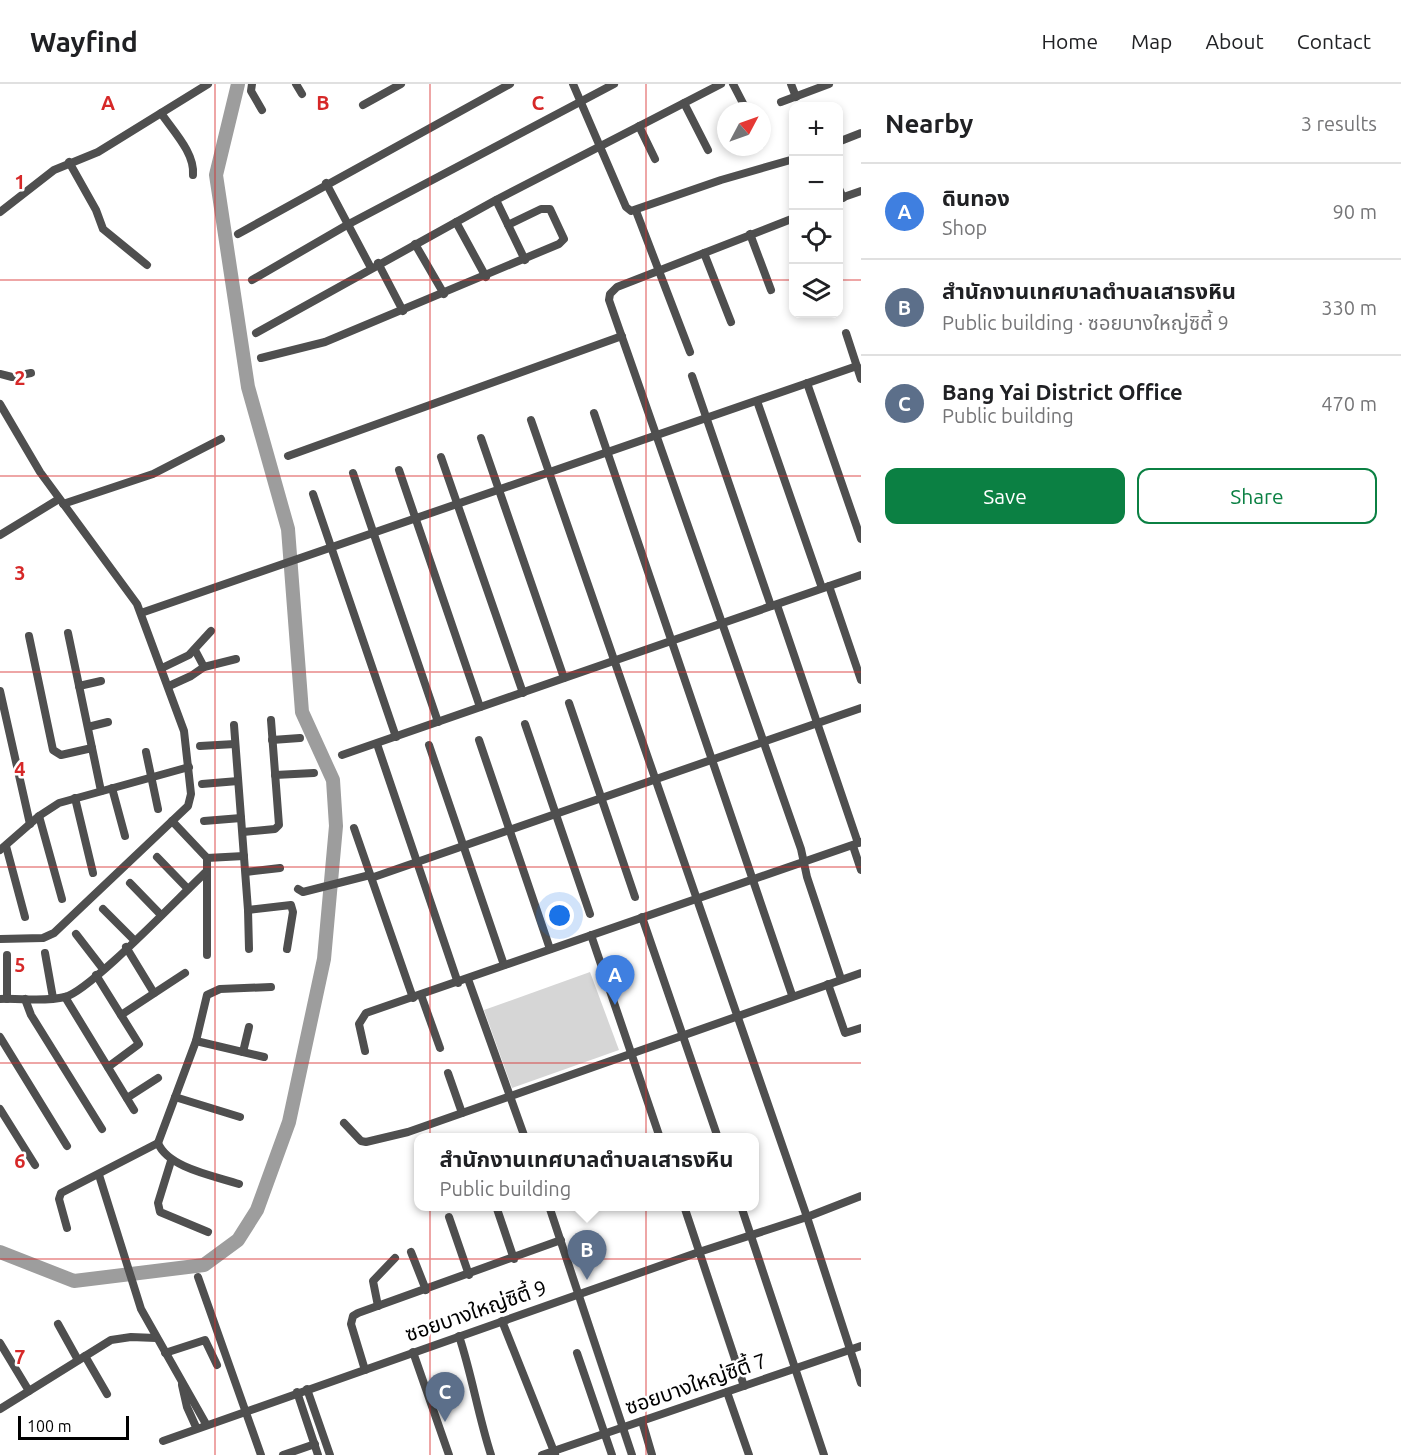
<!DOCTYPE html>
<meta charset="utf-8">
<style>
body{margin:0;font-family:Ubuntu,"Noto Sans Thai",sans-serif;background:#f2f2f2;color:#202124}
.controls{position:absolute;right:18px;top:18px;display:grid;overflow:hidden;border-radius:12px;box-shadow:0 3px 9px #0003}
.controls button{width:54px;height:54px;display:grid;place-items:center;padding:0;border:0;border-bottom:2px solid #e0e0e0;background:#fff;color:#202124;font:30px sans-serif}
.compass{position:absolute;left:717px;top:18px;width:54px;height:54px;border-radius:50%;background:#fff;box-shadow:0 3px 9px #0003;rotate:49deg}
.scale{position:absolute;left:18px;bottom:15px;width:111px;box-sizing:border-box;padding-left:6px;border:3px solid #000;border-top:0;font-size:16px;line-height:21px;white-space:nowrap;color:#000;-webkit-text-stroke:4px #fff;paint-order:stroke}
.you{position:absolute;left:560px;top:832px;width:21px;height:21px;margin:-15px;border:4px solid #fff;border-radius:50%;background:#1a73e8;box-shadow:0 0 0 9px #1a73e833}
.badge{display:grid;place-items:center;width:39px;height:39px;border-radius:50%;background:#0b8043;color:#fff;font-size:20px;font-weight:700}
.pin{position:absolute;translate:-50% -50px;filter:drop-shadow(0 2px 3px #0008)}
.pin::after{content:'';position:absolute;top:32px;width:21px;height:18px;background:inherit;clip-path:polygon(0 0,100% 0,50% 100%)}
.popup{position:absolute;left:414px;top:1049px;width:345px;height:78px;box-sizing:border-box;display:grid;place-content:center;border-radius:12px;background:#fff;filter:drop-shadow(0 2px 4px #0005);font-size:20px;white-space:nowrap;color:#757577}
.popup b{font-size:22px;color:#202124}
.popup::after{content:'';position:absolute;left:50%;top:100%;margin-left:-12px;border:12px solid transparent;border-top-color:#fff}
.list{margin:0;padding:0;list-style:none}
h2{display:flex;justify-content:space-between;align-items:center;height:78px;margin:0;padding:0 24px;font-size:26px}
h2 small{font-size:20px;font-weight:400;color:#757577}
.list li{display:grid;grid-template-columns:39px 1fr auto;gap:18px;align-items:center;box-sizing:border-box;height:96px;padding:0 24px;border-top:2px solid #e0e0e0}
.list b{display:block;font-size:22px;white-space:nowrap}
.list p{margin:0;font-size:20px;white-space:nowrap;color:#757577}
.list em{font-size:20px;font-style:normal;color:#757577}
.actions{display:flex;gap:12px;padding:18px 24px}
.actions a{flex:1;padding:14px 0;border:2px solid #0b8043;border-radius:12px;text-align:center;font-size:21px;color:#0b8043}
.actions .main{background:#0b8043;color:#fff}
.icon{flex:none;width:33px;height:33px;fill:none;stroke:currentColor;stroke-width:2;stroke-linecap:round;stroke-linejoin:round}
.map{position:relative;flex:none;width:861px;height:1371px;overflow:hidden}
header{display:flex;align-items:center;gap:36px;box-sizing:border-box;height:84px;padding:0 30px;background:#fff;border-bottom:2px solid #e0e0e0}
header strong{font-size:28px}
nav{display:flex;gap:33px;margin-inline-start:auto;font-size:21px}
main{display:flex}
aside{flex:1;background:#fff}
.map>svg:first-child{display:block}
</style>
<header>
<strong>Wayfind</strong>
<nav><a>Home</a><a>Map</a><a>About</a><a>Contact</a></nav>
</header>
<main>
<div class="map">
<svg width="861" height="1371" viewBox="0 0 861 1371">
<rect width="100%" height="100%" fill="#fff"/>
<polygon fill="#d6d6d6" points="590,888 619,966 512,1004 484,926"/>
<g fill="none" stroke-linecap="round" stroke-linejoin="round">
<polyline stroke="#9d9d9d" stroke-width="14" points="0,1168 74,1197 204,1181 238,1156 257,1126 289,1038 324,875 336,742 333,696 302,628 288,445 248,303 216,91 238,0"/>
<g stroke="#4f4f4f" stroke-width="8">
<polyline points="252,0 251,7 262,26"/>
<polyline points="296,0 302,10"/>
<polyline points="573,0 626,123 631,127 721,96 794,75"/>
<polyline points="733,0 747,27"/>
<polyline points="791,0 796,13"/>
<polyline points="781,18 829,0"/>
<polyline points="684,19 708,66"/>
<polyline points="363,21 401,0"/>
<path d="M161,29C173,47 195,69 193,91"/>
<polyline points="639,42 655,75"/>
<polyline points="838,58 861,49"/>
<polyline points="69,78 96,126 103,145 147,181"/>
<polyline points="326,99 371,184"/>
<polyline points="838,102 843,114"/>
<polyline points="838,115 861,107"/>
<polyline points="496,116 525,176"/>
<polyline points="636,127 690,268"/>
<polyline points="0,128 54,86 98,68 208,0"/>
<polyline points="794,134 617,203 610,210 609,216 801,765 807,793 841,895"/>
<polyline points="456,138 486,193"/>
<polyline points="238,150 510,0"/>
<polyline points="750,150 771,206"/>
<polyline points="415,160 444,210"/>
<polyline points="704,169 731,238"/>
<polyline points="378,179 403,227"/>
<polyline points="252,196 347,141 614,0"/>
<polyline points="256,249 496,116 721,0"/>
<polyline points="846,249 861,295"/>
<polyline points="261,274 325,258 559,160 564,155 550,125 541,125 508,141"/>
<polyline points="0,290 12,293"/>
<polyline points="21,291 31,289"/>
<polyline points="692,292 771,522"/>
<polyline points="807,299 861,455"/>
<polyline points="757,317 822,504"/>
<polyline points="0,320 40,388 137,520 184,647 191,710 188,722 54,849 43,854 0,855"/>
<polyline points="594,329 792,911"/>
<polyline points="531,336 807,1133 861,1299"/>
<polyline points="481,354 564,594"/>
<polyline points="288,372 622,252"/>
<polyline points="441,373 523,609"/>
<polyline points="399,386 480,623"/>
<polyline points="353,389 438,638"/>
<polyline points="313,410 396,653"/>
<polyline points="63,420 153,390 221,355"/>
<polyline points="0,451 59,415"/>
<polyline points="829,502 861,596"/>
<polyline points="777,521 858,759"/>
<polyline points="141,529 857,282"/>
<polyline points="68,549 101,707"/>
<polyline points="29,552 53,666 61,671 92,664"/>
<polyline points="195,566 204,583"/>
<polyline points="162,584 189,571 211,547"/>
<polyline points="79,602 101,597"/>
<polyline points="169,602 191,592 204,583 236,575"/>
<polyline points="0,607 30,740"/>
<polyline points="569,619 635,813"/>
<polyline points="525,640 590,830"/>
<polyline points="234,641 248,826 249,865"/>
<polyline points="88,643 108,638"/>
<polyline points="272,656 300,654"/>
<polyline points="479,656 550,865"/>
<polyline points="377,660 458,899"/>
<polyline points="429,661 504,881"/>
<polyline points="200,662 235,660"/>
<polyline points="146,668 158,725"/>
<polyline points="342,671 861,491"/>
<polyline points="275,691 314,689"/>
<polyline points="202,700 238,697"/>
<polyline points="112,704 125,752"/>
<polyline points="75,714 93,789"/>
<polyline points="39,732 62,815"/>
<polyline points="172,737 207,774 244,772"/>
<polyline points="204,737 241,734"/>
<polyline points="354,744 413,914"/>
<polyline points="243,748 275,745 279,741 271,636"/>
<polyline points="6,762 25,833"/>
<polyline points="853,762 861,786"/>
<polyline points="0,766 39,732 59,719 189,683"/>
<polyline points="157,773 188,805"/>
<polyline points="207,774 207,871"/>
<polyline points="246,788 280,784"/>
<polyline points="371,794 861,624"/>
<polyline points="130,799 161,831"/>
<polyline points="298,805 303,808 370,791"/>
<polyline points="103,825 134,856"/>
<polyline points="248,826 291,821 293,828 287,865"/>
<polyline points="642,833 718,1054"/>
<polyline points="76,850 103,885"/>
<polyline points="591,851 660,1054"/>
<polyline points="126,863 154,909"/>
<polyline points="45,869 53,914"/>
<polyline points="7,871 7,915"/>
<polyline points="96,891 139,960 108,983"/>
<polyline points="468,895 525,1054"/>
<polyline points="828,900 845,949 861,944"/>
<polyline points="421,911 440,964"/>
<polyline points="65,913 134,1026"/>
<path d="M0,915C20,914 45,918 65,913C90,907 181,811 206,788"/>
<polyline points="25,915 31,931 102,1045"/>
<polyline points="121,931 185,889"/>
<polyline points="0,953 67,1062"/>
<polyline points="196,957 264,973"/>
<polyline points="365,967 359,940 366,929 861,758"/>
<polyline points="243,968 249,943"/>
<polyline points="448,989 462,1029"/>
<polyline points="175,1013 240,1033"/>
<polyline points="127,1014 158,994"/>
<polyline points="0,1025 35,1081"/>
<polyline points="344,1039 361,1057 366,1058 408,1048 861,889"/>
<path d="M158,1059C168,1084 215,1092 239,1100"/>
<polyline points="171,1077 158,1119 160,1128 208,1148"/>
<polyline points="99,1091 141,1225 206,1340"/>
<polyline points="496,1122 514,1175"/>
<polyline points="549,1122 632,1371"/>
<polyline points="684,1122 744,1302"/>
<polyline points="741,1122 824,1371"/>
<polyline points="449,1133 469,1191"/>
<polyline points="67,1144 59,1115 61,1109 158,1059 196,957 207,911 220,905 271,903"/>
<polyline points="411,1168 426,1206"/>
<polyline points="198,1193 261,1371"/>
<polyline points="378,1222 373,1197 395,1174"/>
<polyline points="502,1237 555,1370"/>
<polyline points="58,1240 78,1276"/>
<path d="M459,1252C472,1291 478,1331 491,1371"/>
<polyline points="0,1259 29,1307"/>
<polyline points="413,1268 449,1371"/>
<polyline points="165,1269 205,1256 217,1281"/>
<polyline points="577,1269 612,1371"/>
<polyline points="85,1272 107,1310"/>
<polyline points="365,1286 351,1240 353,1232 358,1229 561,1156"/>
<polyline points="182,1301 187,1323 196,1343"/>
<polyline points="307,1305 330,1371"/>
<polyline points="297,1308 318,1371"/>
<polyline points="727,1308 749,1371"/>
<polyline points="0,1325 111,1256 131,1253 156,1254"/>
<polyline points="642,1337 652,1371"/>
<polyline points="163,1357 699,1168 807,1133 861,1112"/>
<polyline points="283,1371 315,1360"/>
<polyline points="542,1371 861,1262"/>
</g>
</g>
<path fill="none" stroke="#d62828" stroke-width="1.5" stroke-opacity="0.55" d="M215,0V1371M430,0V1371M646,0V1371M0,196H794M838,196H861M0,392H861M0,588H861M0,783H861M0,979H861M0,1175H861"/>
<g text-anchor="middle" stroke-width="5" stroke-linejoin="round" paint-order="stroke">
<g font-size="21" fill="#000" stroke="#fff">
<text transform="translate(476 1227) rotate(-19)" y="7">ซอยบางใหญ่ซิตี้ 9</text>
<text transform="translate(696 1300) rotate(-19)" y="7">ซอยบางใหญ่ซิตี้ 7</text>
</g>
</g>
<g font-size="20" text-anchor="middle" font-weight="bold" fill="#d62828" stroke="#fff" stroke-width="5" stroke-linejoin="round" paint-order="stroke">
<text x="108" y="26">A</text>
<text x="323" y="26">B</text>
<text x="538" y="26">C</text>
<text x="20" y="105">1</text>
<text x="20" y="301">2</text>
<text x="20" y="496">3</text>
<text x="20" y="692">4</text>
<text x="20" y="888">5</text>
<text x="20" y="1084">6</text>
<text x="20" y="1280">7</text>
</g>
</svg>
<div class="controls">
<button>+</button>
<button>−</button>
<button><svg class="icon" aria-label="locate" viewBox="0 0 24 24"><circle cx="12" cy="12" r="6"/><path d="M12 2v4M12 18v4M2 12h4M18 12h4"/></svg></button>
<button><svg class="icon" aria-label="layers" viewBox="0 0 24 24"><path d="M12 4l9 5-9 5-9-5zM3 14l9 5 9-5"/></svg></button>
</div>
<svg class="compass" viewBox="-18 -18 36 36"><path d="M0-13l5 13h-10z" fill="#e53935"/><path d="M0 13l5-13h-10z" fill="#757577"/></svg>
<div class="scale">100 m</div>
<div class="you"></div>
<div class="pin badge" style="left:615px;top:921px;background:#3f7fe0">A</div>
<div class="pin badge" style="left:587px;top:1196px;background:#5c6f8a">B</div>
<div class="popup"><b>สำนักงานเทศบาลตำบลเสาธงหิน</b>Public building</div>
<div class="pin badge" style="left:445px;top:1338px;background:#5c6f8a">C</div>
</div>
<aside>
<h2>Nearby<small>3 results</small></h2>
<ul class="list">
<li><span class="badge" style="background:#3f7fe0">A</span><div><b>ดินทอง</b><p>Shop</p></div><em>90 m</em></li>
<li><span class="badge" style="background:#5c6f8a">B</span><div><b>สำนักงานเทศบาลตำบลเสาธงหิน</b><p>Public building · ซอยบางใหญ่ซิตี้ 9</p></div><em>330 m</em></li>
<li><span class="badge" style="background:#5c6f8a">C</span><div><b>Bang Yai District Office</b><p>Public building</p></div><em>470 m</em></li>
</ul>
<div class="actions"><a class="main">Save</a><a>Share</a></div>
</aside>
</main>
